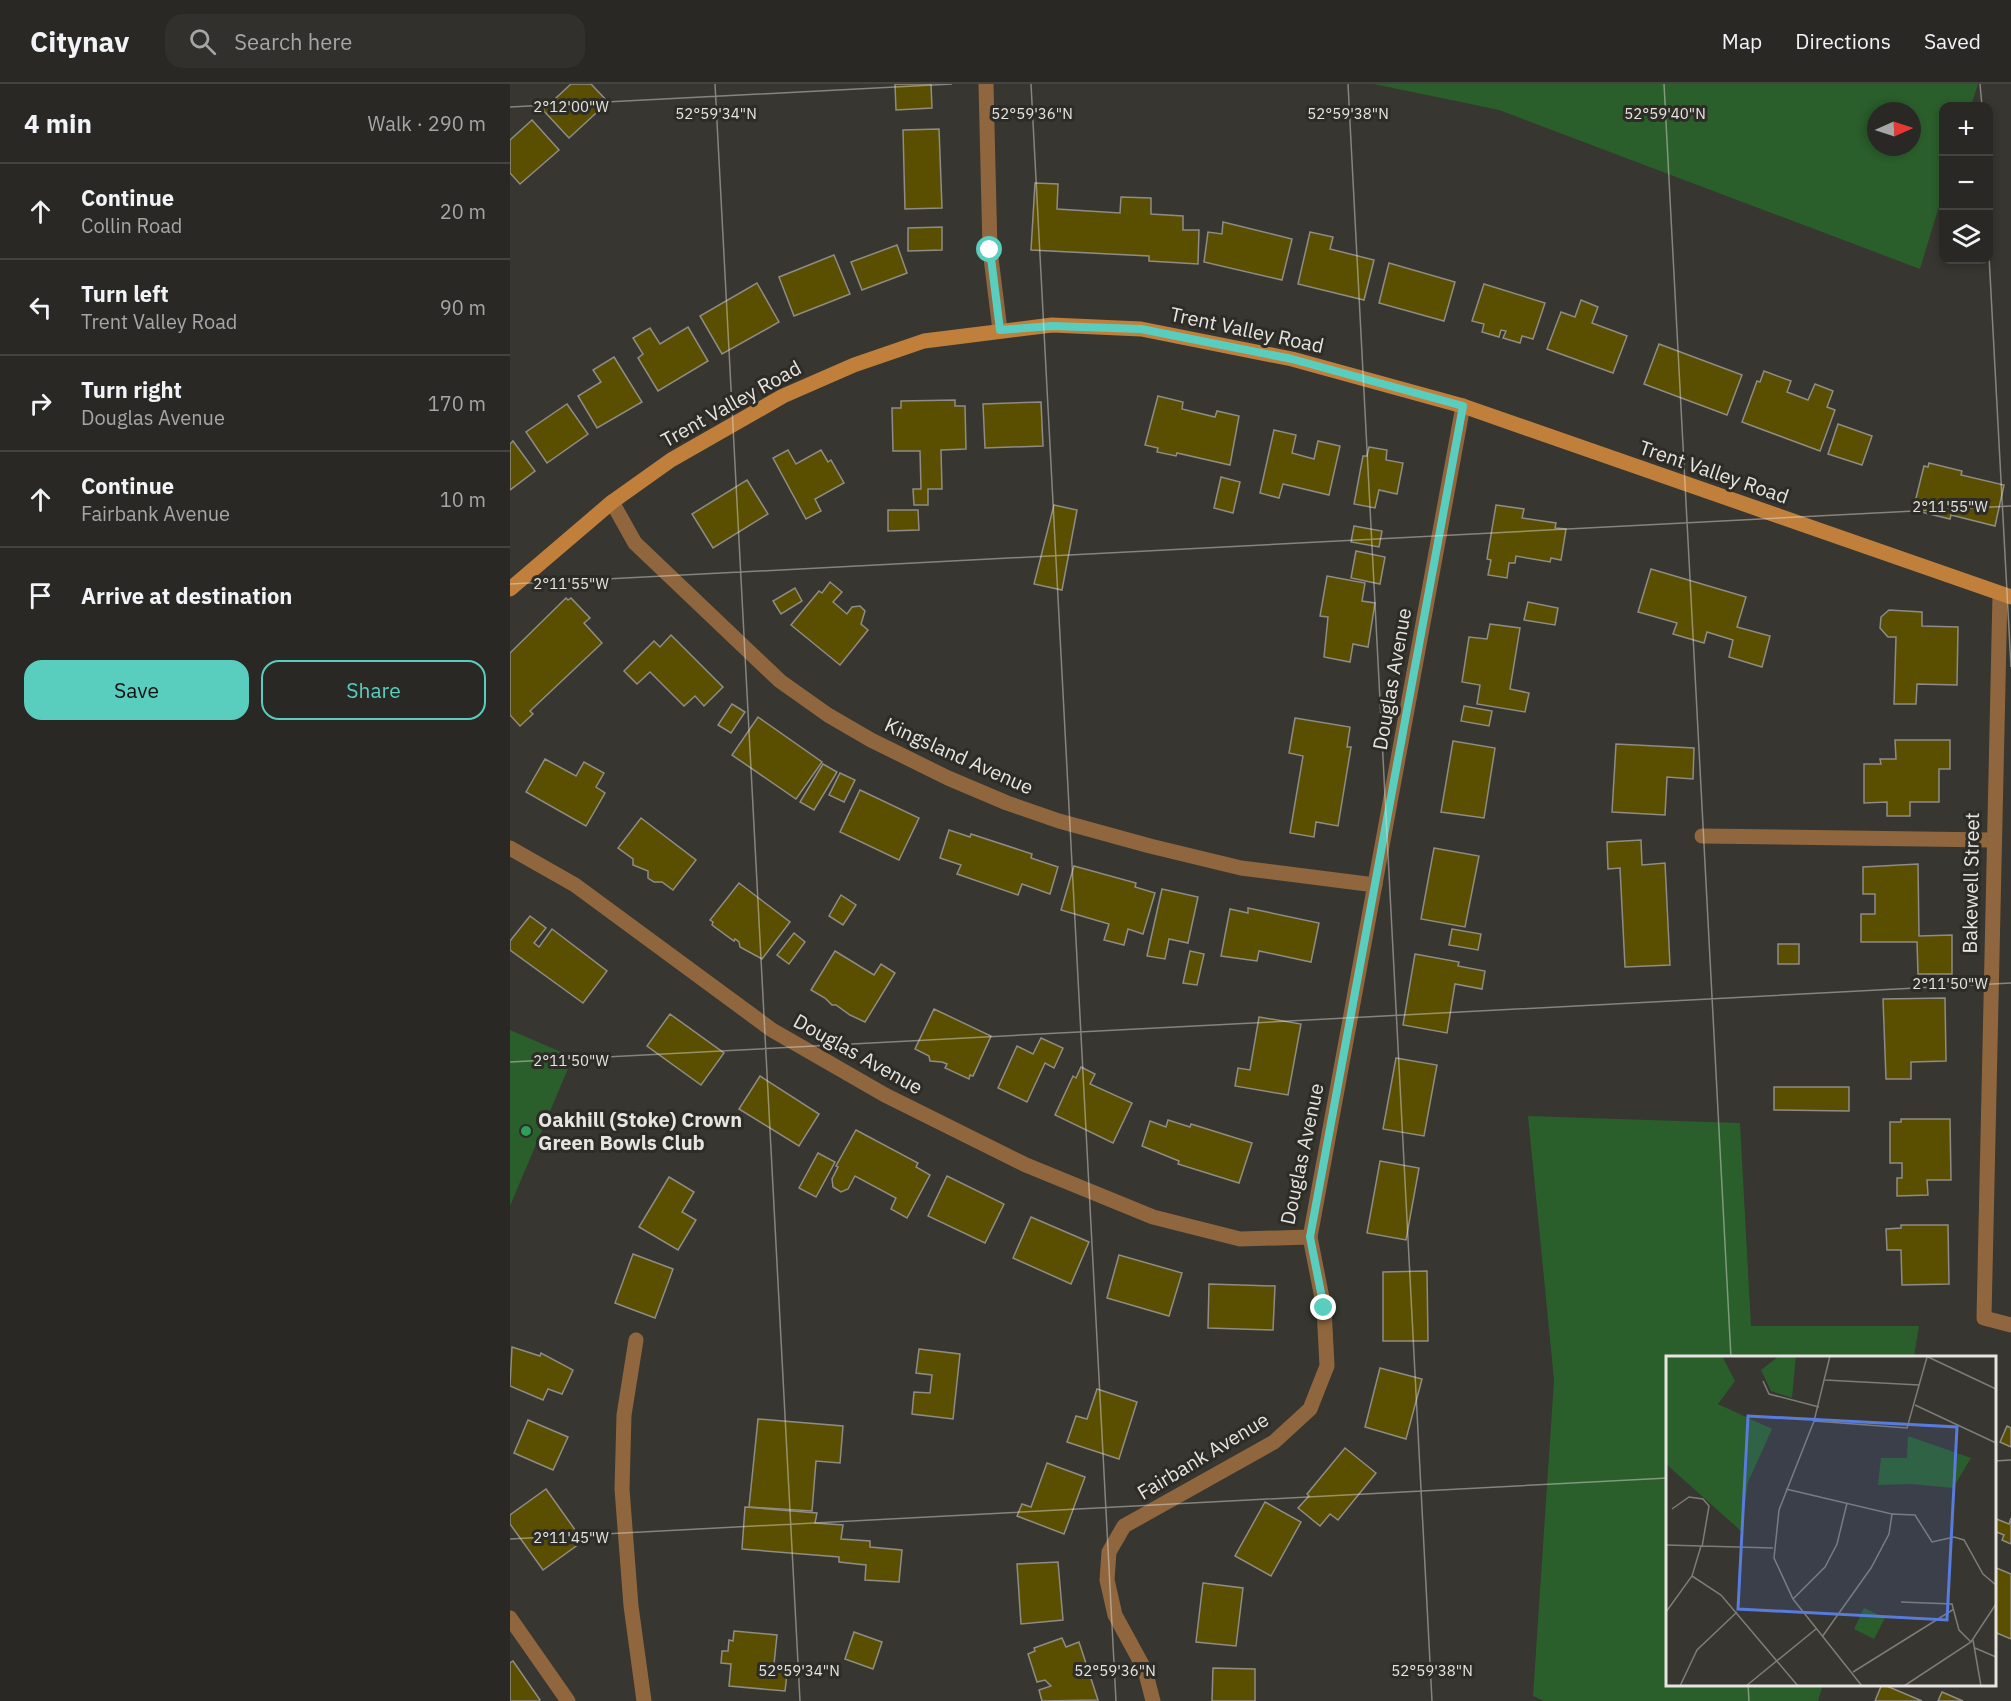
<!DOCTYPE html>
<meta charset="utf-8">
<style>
body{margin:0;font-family:"IBM Plex Sans",sans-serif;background:#31302c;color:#f1f3f6}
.controls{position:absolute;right:18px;top:18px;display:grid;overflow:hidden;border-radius:12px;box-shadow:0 3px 9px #0003}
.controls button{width:54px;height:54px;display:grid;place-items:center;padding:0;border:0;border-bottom:2px solid #454441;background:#292824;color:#f1f3f6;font:30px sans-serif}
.compass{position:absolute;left:1357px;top:18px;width:54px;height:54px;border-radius:50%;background:#292824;box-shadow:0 3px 9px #0003;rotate:87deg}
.stop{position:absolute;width:18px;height:18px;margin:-14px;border:4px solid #59cebf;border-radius:50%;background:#fff}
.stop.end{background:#59cebf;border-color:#fff;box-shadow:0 2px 6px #0008}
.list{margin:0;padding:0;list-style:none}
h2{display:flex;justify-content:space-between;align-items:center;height:78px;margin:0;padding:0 24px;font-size:26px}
h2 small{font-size:20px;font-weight:400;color:#a5a6a6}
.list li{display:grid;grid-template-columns:39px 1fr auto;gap:18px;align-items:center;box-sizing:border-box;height:96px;padding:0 24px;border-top:2px solid #454441}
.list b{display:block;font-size:22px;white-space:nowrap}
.list p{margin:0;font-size:20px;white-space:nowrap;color:#a5a6a6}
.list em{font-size:20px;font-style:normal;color:#a5a6a6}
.actions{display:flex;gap:12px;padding:18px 24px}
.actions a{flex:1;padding:14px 0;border:2px solid #59cebf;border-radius:18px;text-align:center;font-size:21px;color:#59cebf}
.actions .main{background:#59cebf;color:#111}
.icon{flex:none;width:33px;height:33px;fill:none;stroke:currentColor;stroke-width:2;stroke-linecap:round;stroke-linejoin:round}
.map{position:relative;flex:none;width:1501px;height:1617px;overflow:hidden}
header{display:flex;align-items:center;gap:36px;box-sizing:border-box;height:84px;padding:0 30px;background:#292824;border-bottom:2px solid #454441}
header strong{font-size:28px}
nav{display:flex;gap:33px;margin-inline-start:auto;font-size:21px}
.search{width:420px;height:54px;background:#31302c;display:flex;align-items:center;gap:15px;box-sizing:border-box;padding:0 21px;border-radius:18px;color:#a5a6a6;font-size:22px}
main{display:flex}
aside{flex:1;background:#292824}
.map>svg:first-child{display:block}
</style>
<header>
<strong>Citynav</strong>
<div class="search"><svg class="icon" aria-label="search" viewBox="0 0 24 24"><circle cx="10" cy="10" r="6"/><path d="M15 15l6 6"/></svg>Search here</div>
<nav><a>Map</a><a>Directions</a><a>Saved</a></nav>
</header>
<main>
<aside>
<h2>4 min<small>Walk · 290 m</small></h2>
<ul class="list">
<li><svg class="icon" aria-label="ahead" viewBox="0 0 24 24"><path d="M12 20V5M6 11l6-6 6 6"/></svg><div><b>Continue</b><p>Collin Road</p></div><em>20 m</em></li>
<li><svg class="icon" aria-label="left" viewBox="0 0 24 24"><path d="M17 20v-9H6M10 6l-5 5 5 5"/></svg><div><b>Turn left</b><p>Trent Valley Road</p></div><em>90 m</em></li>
<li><svg class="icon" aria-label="right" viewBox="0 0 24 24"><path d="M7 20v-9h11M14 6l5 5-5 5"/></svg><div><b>Turn right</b><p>Douglas Avenue</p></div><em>170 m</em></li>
<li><svg class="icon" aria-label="ahead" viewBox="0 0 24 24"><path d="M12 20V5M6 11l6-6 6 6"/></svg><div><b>Continue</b><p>Fairbank Avenue</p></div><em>10 m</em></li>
<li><svg class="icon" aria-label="arrive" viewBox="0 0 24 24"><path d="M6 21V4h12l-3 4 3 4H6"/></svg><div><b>Arrive at destination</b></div></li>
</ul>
<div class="actions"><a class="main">Save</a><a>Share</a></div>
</aside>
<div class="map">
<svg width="1501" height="1617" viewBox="0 0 1501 1617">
<rect width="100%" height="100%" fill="#373630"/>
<g fill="#2a5e2b" fill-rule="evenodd">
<path d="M864,0H1468L1461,22H1434L1433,109L1410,185L989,26ZM1366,27H1402V63H1366Z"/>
<polygon points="0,946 63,973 0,1122"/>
<polygon points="1018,1032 1230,1039 1241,1242 1409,1242 1404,1273 1158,1274 1158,1600 1313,1601 1308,1617 1034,1617 1023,1612 1044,1296"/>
</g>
<g fill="#5a4e00" stroke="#8e8c84" stroke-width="1.5">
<polygon points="61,0 81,0 98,18 59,54 33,26"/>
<polygon points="385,0 421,0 422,24 386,26"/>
<polygon points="22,36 49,66 10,100 0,89 0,56"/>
<polygon points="429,45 432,124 395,125 393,46"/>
<polygon points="525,99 548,100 547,125 610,129 611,113 641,114 641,130 673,132 673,146 689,146 688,180 639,177 639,172 521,166"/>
<polygon points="713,138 782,155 772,196 694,178 698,148 712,150"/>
<polygon points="432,143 432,166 398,167 398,144"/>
<polygon points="800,148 823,153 820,165 864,176 854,216 788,200"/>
<polygon points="387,161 397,189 352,206 341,178"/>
<polygon points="324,171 340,210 284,232 269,193"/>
<polygon points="879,179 945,198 934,237 869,219"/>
<polygon points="247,199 269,238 212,270 190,232"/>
<polygon points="974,200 1035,219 1023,255 1012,252 1010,259 993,254 996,247 991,246 989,253 972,248 974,240 962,237"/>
<polygon points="1071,216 1088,223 1082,239 1117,252 1103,289 1037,265 1051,228 1065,233"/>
<polygon points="178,243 198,277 148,307 128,274 133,270 123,254 140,244 150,260"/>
<polygon points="1149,260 1232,291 1217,331 1134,300"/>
<polygon points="104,273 132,318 87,344 68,312 91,298 83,286"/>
<polygon points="1254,287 1281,297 1277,308 1298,316 1305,300 1323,307 1317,323 1325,326 1310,367 1232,338 1247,297 1250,298"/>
<polygon points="648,312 673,318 672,325 705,333 707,327 729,332 720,381 667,369 666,372 647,368 648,364 635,361"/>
<polygon points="445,316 445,322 455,322 456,365 431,366 432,405 418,405 418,421 404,421 403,405 411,405 410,367 383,367 382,324 391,324 391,317"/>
<polygon points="531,318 533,362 475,364 473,320"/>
<polygon points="57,320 78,350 37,379 16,348"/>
<polygon points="1328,340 1362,352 1352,381 1318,370"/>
<polygon points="764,346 786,351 782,369 804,375 808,357 830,362 819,411 773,400 769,414 750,409"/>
<polygon points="3,357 25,387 0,406 0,360"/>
<polygon points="859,363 877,366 876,376 893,379 887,410 869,406 865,424 844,420 853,372 857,372"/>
<polygon points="278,366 286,380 311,366 318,378 321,376 334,399 305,415 311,427 296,435 263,374"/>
<polygon points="1419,379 1452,387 1451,391 1494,401 1485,442 1441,431 1440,435 1407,427 1408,424 1404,422 1414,382 1418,383"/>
<polygon points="711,393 730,398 723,429 704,424"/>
<polygon points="237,396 258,430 203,464 182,430"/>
<polygon points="544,421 567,426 552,506 524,500"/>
<polygon points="986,421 1014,425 1012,434 1046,439 1045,444 1056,445 1051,476 1041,474 1040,478 1006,472 1005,479 999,479 997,494 978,491 981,476 977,475"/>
<polygon points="378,426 408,426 409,446 378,447"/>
<polygon points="844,442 872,447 869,463 841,458"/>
<polygon points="846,467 875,473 870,500 841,494"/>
<polygon points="1141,485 1236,513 1227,543 1260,552 1252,583 1219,573 1223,556 1197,548 1194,559 1163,550 1167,539 1128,528"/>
<polygon points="817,492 855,499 852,517 865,519 858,563 843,560 840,578 814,573 818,533 810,532"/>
<polygon points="320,498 332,508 323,518 337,530 342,523 350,522 355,527 351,540 358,546 330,581 281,541 309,507 312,509"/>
<polygon points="285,504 292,517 271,530 263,517"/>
<polygon points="56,514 58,516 61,514 80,534 74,539 92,559 20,627 23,630 10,642 0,631 0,569"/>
<polygon points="1018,518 1048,524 1045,541 1014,536"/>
<polygon points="1379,526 1412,528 1412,542 1448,543 1447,601 1407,600 1406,620 1384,620 1386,553 1378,553 1370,544 1371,533"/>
<polygon points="980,540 1010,544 1000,605 1019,609 1015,628 967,620 970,601 952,598 959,553 977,555"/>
<polygon points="161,551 213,603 194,622 185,612 174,622 140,588 127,600 114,587 144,557 150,563"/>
<polygon points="222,620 235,628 221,649 208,641"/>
<polygon points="954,622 982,627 979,642 951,637"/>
<polygon points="248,633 312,678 286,715 222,671"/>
<polygon points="785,634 840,643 837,663 841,663 828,742 806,738 804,753 780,749 793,672 779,669"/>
<polygon points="1385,656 1440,656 1440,685 1429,685 1429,718 1400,718 1400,732 1377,732 1377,718 1354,719 1354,680 1371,680 1370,675 1386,675"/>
<polygon points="943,657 985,664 974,734 931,728"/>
<polygon points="1106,660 1184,664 1183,695 1157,693 1155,731 1102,728"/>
<polygon points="35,675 66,692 74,678 94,689 86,703 95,709 76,742 16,708"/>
<polygon points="313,680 327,688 304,726 290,718"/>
<polygon points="330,689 345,696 334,718 319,711"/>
<polygon points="350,706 409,734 389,776 330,748"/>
<polygon points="131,734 186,776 163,806 152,798 144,798 138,794 138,787 123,781 123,775 108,764"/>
<polygon points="439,746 460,753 461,750 522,770 521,774 548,783 540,810 512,800 508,811 447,790 451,781 430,774"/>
<polygon points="1131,756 1132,781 1155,779 1160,881 1115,883 1110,784 1098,785 1097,758"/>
<polygon points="924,764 969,772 955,843 911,835"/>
<polygon points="1408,780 1409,852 1442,851 1442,890 1408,890 1407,858 1351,858 1351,830 1365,830 1365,810 1353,810 1353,783"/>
<polygon points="564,782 626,799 625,803 645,809 633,850 618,845 614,861 594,856 599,840 551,826"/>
<polygon points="229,799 280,838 252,875 230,863 229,858 225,855 224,857 202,841 203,838 200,836"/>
<polygon points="652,805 688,813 678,859 659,855 655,875 637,872"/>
<polygon points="331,811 346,821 333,841 319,832"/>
<polygon points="738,824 809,839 801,878 749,867 747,877 711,872 720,825 738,829"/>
<polygon points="20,832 36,844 24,859 29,863 42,845 97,887 73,919 0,866 0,857"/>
<polygon points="942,845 971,850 968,866 939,861"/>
<polygon points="284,849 295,858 279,880 267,871"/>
<rect x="1268" y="860" width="21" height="20"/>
<polygon points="325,867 364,891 371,880 385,889 355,938 340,931 326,921 322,921 315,914 301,906"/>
<polygon points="680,867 694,870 687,901 673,899"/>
<polygon points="905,870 949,878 948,882 975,887 972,905 945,900 937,949 893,941"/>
<polygon points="1435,914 1436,977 1401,978 1401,995 1376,995 1373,915"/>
<polygon points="424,925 481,952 463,992 460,991 459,995 435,984 437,980 432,978 420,977 419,972 405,965"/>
<polygon points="160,930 214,969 191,1001 137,962"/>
<polygon points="749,933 791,940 778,1011 725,1002 728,984 740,986"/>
<polygon points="531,954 553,964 544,984 535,979 517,1018 488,1004 507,962 523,970"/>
<polygon points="886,974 927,981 914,1052 873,1045"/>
<polygon points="571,983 585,990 580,1000 622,1019 603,1059 545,1031 563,992 566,994"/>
<polygon points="250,992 309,1030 289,1062 229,1025"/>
<polygon points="1264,1003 1339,1003 1339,1027 1264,1026"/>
<polygon points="1391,1035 1440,1035 1441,1096 1417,1096 1418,1111 1387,1112 1387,1094 1392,1094 1392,1079 1380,1079 1380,1038 1391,1038"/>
<polygon points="658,1036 680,1043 681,1040 742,1059 729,1099 668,1080 669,1077 632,1062 640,1037 656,1043"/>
<polygon points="346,1046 408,1079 406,1083 420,1091 397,1134 381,1125 386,1114 345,1092 338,1105 331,1108 323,1103 322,1095 328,1083 326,1082"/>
<polygon points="308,1069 325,1078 306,1113 289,1104"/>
<polygon points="870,1077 909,1084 896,1156 857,1149"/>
<polygon points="437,1092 494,1120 475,1159 418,1132"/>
<polygon points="159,1093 184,1108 172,1128 186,1136 168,1166 129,1143"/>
<polygon points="521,1133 579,1158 561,1200 503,1174"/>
<polygon points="1391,1141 1438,1141 1439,1200 1392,1201 1391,1166 1377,1166 1376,1145 1391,1144"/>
<polygon points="123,1170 163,1185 145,1234 105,1219"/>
<polygon points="609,1171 672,1189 659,1232 597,1214"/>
<polygon points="917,1187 918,1257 873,1257 873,1188"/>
<polygon points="699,1200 765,1202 763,1246 698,1244"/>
<polygon points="2,1263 30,1272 31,1269 63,1286 52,1310 38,1305 33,1316 0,1302"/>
<polygon points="409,1265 450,1270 443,1335 402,1330 404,1308 420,1309 422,1291 406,1289"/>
<polygon points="870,1284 912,1295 896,1355 855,1343"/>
<polygon points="587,1305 627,1318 609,1375 557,1358 566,1332 577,1335"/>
<polygon points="248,1335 333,1342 330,1379 306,1377 302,1427 239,1423"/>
<polygon points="18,1336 58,1353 43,1386 4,1369"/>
<polygon points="1497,1342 1501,1344 1501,1363 1490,1358"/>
<polygon points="835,1364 866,1389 828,1436 820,1430 810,1442 788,1424 799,1412 797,1410"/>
<polygon points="537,1379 575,1393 554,1450 507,1432 512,1420 521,1423"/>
<polygon points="36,1405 73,1457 33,1486 0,1440 0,1431"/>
<polygon points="755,1418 791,1438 761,1492 725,1472"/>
<polygon points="235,1423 307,1429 305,1439 333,1441 331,1455 360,1457 360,1463 392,1466 389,1498 355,1496 356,1481 329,1478 329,1473 232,1465"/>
<polygon points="1484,1434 1499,1440 1501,1434 1501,1460 1492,1456 1494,1451 1484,1447"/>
<polygon points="548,1478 553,1536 511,1540 507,1480"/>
<polygon points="1484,1483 1501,1490 1501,1555 1487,1549 1484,1556"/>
<polygon points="693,1499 733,1504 726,1562 686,1558"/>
<polygon points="224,1547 267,1551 264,1580 278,1581 275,1607 219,1602 221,1580 211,1579 212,1567 218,1567 219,1556 223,1557"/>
<polygon points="344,1548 372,1558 363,1585 335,1575"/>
<polygon points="552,1554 556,1563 569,1558 588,1616 532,1617 529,1606 541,1602 535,1596 527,1598 518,1570 525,1567 524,1564"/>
<polygon points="3,1577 30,1616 29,1617 0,1617 0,1579"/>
<polygon points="703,1584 745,1585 745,1617 702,1617"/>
<polygon points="1372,1600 1412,1617 1365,1617"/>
<polygon points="1432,1608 1453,1617 1428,1617"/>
</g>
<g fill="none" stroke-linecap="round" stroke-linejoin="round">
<polyline stroke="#8f663d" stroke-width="15" points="1192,752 1483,756"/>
<g stroke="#8f663d" stroke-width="15">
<polyline points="476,0 480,166 490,246"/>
<polyline points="102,418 125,459 270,597 318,631 361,656 438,694 497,719 549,737 640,762 731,784 865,801"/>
<polyline points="1490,510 1474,1234 1501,1241"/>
<polyline points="0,764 65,801 262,946 375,1011 516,1081 643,1133 730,1155 800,1153 953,322"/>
<polyline points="126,1256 114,1331 112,1405 121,1522 134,1617"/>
<polyline points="0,1534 58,1617"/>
<polyline points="643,1617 635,1586 605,1531 597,1496 599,1468 614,1442 764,1358 800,1325 817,1282 814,1224 800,1153"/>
</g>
<polyline stroke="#c07f3a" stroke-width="15" points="0,505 102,418 161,376 273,312 344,281 414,257 542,241 631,245 782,275 953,322 1501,513"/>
</g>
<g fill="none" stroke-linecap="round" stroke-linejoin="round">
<polyline stroke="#59cebf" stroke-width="8" points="480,166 490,246 542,242 631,245 782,275 953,322 800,1153 814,1224"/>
</g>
<path fill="none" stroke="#e6e5e1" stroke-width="1.5" stroke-opacity="0.45" d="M205,0L290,1617M521,0L606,1617M838,0L922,1617M1154,0L1221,1274M1470,0L1472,22M0,23L442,0M1478,153L1501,583M0,500L1501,422M0,978L1501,899M1484,1377L1501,1376M0,1455L1158,1394M1238,1600L1239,1617"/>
<circle fill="#2e9e5b" stroke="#2d2c26" stroke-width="2" cx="16" cy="1047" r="6"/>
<g text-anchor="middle" stroke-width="6" stroke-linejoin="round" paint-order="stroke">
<g font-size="20" fill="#e6e5e1" stroke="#2d2c26">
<text transform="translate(737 246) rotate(12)" y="7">Trent Valley Road</text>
<text transform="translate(221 320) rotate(-29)" y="7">Trent Valley Road</text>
<text transform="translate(1204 388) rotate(19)" y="7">Trent Valley Road</text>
<text transform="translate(882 595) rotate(-80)" y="7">Douglas Avenue</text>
<text transform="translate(449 672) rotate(24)" y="7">Kingsland Avenue</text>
<text transform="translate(1461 799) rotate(-89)" y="7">Bakewell Street</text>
<text transform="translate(348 970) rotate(29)" y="7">Douglas Avenue</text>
<text transform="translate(792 1070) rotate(-78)" y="7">Douglas Avenue</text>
<text transform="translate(693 1372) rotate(-31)" y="7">Fairbank Avenue</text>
</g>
<g font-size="20" font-weight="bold" fill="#e6e5e1" stroke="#2d2c26" text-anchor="start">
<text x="28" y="1043">Oakhill (Stoke) Crown<tspan x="28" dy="23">Green Bowls Club</tspan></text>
</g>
</g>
<g transform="translate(1156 1272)">
<rect width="330" height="330" fill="#373630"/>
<path d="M0,0H56L69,25L52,48L106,73L82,126L75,175L0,108ZM113,0H130L126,42L105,35L95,14ZM242,80L305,102L287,132L246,128L212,129L215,102H241ZM198,252L219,262L208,283L188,273Z" fill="#2a5e2b"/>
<path fill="none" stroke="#7d7c77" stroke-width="1.5" d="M164,0L148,65L113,154L108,202L127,243L196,330M260,0L330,33M159,24L253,29M97,25L103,38L153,51M249,49L330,87M148,65L241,72L261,1M120,133L226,158L223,178L205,212L156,281M6,153L23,141L37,143L43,150L36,191M226,158L249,159L266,186L288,181L298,184L317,218L330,229M0,189L107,192M26,220L55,239L132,330M127,243L159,211L171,188L181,147M235,246L286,248L293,274L305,286M0,256L26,220L35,190M307,284L315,330M309,292L330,301M187,316L288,253M14,330L31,294L71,256M80,330L150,273M238,330L305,286L330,248"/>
<path fill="#597bdb" fill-opacity="0.15" stroke="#597bdb" stroke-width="3" d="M82,60L291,71L281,264L72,253Z"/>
<rect width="330" height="330" fill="none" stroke="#e6e5e1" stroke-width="3"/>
</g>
<g font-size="15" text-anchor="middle" fill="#e6e5e1" stroke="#2d2c26" stroke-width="6" stroke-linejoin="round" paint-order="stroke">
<text x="61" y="28">2°12'00"W</text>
<text x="206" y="35">52°59'34"N</text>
<text x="522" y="35">52°59'36"N</text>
<text x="838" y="35">52°59'38"N</text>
<text x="1155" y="35">52°59'40"N</text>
<text x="1440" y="428">2°11'55"W</text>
<text x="61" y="505">2°11'55"W</text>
<text x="1440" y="905">2°11'50"W</text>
<text x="61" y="982">2°11'50"W</text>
<text x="61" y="1459">2°11'45"W</text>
<text x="289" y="1592">52°59'34"N</text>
<text x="605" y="1592">52°59'36"N</text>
<text x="922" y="1592">52°59'38"N</text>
</g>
</svg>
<div class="controls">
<button>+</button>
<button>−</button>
<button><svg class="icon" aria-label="layers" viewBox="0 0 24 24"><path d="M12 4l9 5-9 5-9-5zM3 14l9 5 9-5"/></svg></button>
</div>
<svg class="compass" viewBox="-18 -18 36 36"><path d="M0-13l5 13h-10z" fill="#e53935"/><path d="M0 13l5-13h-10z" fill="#a5a6a6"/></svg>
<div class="stop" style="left:480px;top:166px"></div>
<div class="stop end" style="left:814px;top:1224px"></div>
</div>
</main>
